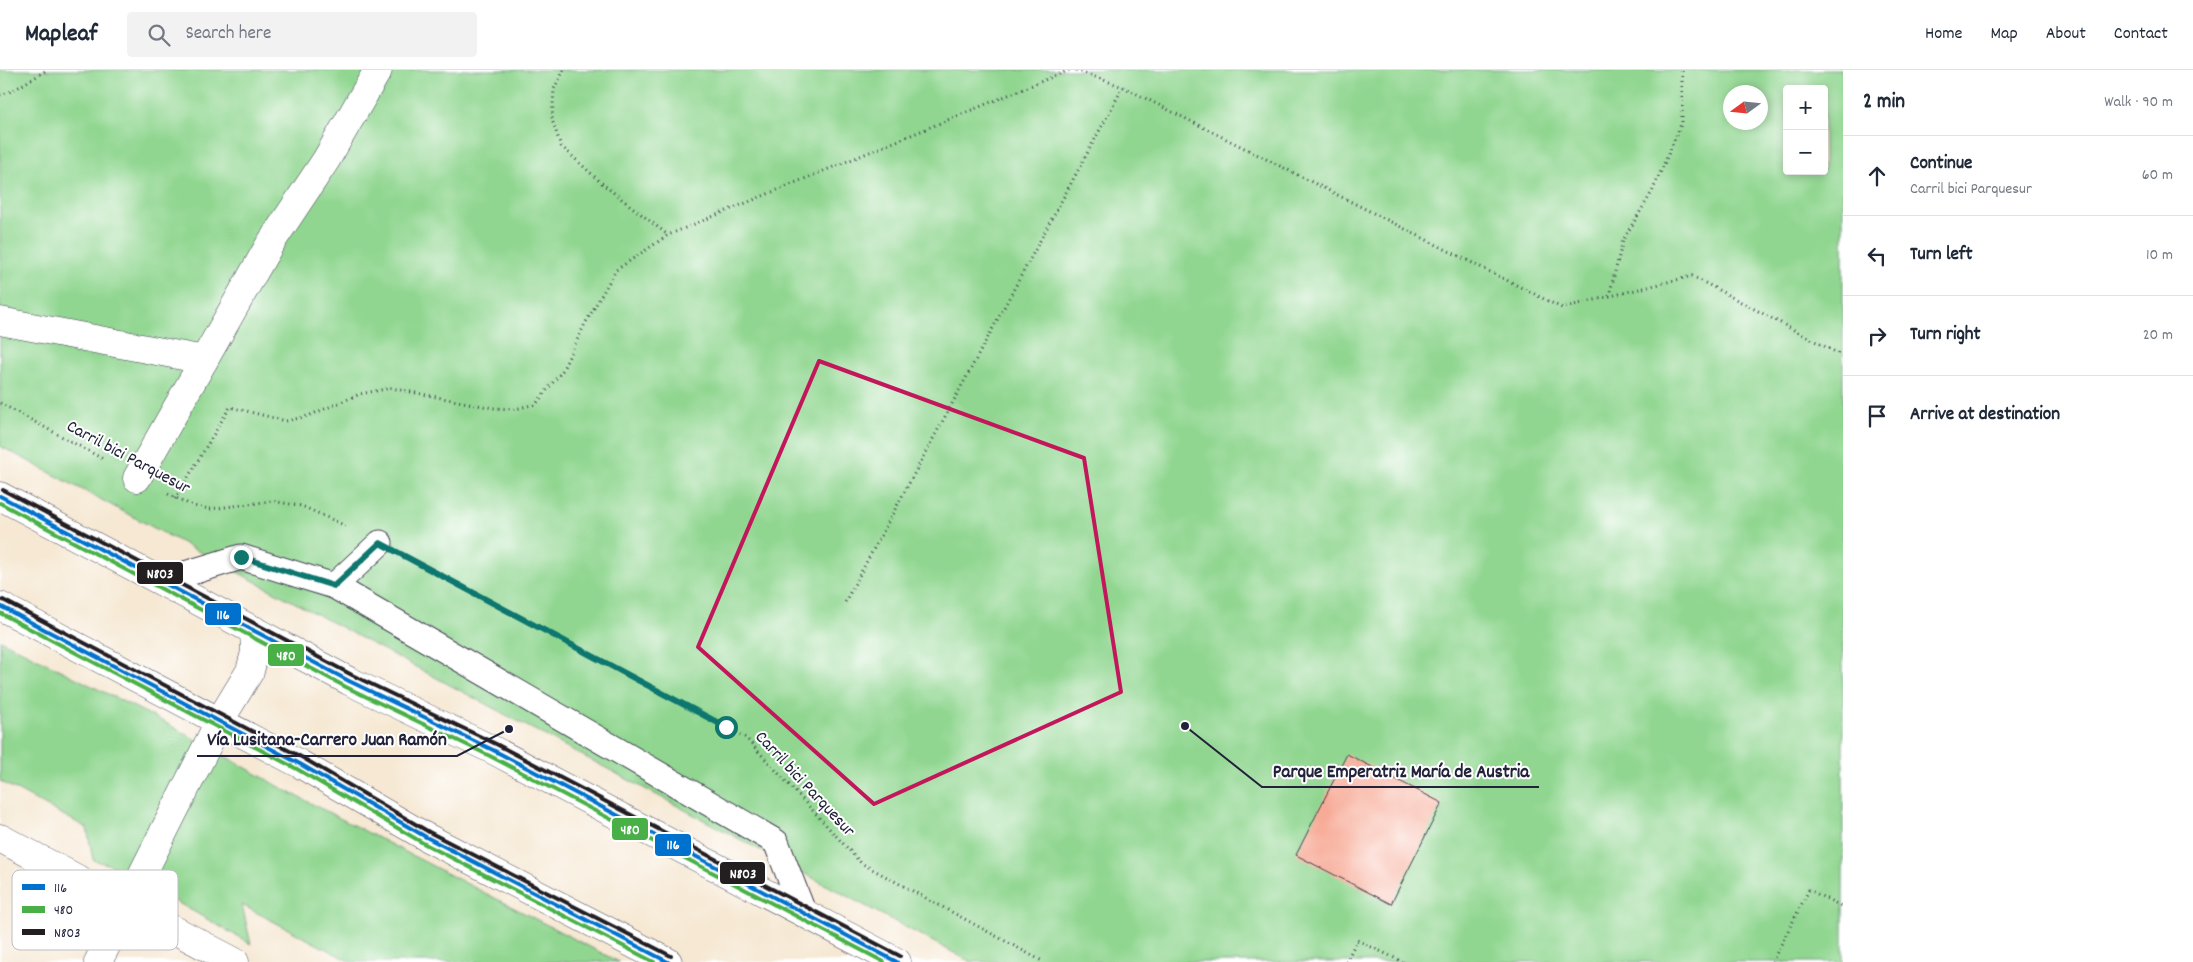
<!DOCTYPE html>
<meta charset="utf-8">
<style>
body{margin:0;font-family:Dekko,sans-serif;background:#f2f2f3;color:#1f2937}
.controls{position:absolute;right:15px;top:15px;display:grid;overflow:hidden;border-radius:5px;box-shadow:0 2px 8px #0003}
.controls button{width:45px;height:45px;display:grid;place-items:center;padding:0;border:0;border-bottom:1px solid #e0e1e3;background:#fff;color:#1f2937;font:25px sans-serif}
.compass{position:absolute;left:1723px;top:15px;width:45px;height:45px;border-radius:50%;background:#fff;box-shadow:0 2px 8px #0003;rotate:255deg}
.stop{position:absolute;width:15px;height:15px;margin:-11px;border:4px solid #0f766e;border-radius:50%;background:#fff}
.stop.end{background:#0f766e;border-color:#fff;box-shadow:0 1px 5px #0008}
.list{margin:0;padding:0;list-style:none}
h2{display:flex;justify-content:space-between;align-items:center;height:65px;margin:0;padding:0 20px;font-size:21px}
h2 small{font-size:16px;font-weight:400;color:#747a83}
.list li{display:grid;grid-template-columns:32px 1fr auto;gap:15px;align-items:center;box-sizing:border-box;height:80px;padding:0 20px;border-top:1px solid #e0e1e3}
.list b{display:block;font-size:19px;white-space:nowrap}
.list p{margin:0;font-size:16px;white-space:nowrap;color:#747a83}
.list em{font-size:16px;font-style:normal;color:#747a83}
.icon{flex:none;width:28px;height:28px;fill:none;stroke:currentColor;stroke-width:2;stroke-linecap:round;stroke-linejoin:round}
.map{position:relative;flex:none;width:1843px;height:892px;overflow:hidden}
header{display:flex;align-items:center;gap:30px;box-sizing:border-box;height:70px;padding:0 25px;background:#fff;border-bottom:1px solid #e0e1e3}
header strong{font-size:24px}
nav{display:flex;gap:28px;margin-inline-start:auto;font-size:18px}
.search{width:350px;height:45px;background:#f2f2f3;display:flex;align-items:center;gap:12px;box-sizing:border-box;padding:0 18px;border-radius:5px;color:#747a83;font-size:19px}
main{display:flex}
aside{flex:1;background:#fff}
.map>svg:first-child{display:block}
</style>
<header>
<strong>Mapleaf</strong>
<div class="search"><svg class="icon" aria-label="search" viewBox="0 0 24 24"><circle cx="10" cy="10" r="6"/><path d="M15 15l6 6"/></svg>Search here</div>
<nav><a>Home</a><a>Map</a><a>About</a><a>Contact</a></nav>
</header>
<main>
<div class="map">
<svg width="1843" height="892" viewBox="0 0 1843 892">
<rect width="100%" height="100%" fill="#fff"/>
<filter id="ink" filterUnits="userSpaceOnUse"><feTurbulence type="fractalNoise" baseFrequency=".02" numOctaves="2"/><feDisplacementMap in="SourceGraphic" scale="10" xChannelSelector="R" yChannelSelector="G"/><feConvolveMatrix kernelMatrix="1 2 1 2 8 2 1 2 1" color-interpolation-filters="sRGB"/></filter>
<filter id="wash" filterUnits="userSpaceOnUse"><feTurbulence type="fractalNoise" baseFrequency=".0096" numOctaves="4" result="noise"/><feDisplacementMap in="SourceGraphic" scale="20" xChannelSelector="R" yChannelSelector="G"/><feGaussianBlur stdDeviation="1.12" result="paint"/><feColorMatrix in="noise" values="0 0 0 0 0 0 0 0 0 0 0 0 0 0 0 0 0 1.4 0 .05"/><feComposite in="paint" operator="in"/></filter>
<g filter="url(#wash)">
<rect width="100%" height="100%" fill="#f6e8d3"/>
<g fill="#90d690" stroke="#597c66" fill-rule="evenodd">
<path d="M0,0H1843V892H971L0,376ZM1787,19H1824V101H1787ZM1730,22H1760V52H1730Z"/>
<polygon points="0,570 166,653 289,722 619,892 351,892 242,835 251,874 111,795 93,790 87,758 0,711"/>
</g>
<g id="blocks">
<polygon fill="#f7ab97" points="1347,684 1442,733 1391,834 1296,785"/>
</g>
</g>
<g filter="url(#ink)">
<use href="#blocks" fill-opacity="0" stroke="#424052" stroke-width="1"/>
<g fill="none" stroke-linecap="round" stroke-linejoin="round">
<defs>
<g id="service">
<polyline points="162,511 241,487 334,516 380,473"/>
<polyline points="334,516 776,772 804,844"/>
</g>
<g id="pedestrian">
<polyline points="0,251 204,290"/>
<polyline points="137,408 270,174 326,90 378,0"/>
</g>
<g id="minor">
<polyline points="0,768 235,892"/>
<polyline points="98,892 219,652 250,601 255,582 254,560"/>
</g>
<g id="primary">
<polyline points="0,426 349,611 493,680 897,892"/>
<polyline points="0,536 300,694 426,767 668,892"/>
</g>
</defs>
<use href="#service" stroke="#424052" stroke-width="27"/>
<use href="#pedestrian" stroke="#424052" stroke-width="29"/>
<use href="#minor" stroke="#424052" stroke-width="29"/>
<use href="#primary" stroke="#424052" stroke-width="29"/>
<g stroke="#424052" stroke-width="3" stroke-dasharray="1 4" stroke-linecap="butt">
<polyline points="564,0 554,19 552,50 561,76 605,116 668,165"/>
<polyline points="1076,0 1123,17 1562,238 1692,206 1843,286"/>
<polyline points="0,25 12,21 47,0"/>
<polyline points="1609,226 1623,170 1652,122 1682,52 1682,0"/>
<polyline points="0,333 105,390"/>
<polyline points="168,424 193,436 210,439 272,431 302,436 348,457"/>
<polyline points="175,429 230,337 286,351 308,346 360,324 391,318 493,338 515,339 536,334 562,301 586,252 616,200 668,165 1069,0"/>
<polyline points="409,488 746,668 861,793 1044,892"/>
<polyline points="845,532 1123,17"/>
<polyline points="1346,892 1357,870 1403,892"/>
<polyline points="1772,892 1809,820 1843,837"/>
</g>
<use href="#service" stroke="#fff" stroke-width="25"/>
<use href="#pedestrian" stroke="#fff" stroke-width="28"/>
<use href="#minor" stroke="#fff" stroke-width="28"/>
<use href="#primary" stroke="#fff" stroke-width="28"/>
<defs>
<g id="bus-1">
<polyline points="0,426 349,611 493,680 897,892"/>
<polyline points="0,536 300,694 426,767 668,892"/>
</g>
<g id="bus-2">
<polyline points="0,433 346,617 490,686 884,892"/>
<polyline points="0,543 297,699 423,773 654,892"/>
</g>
<g id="bus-3">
<polyline points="3,420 352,605 496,674 900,886"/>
<polyline points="3,530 303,688 429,762 671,886"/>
</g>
</defs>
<use href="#bus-1" stroke="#fff" stroke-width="8"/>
<use href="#bus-2" stroke="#fff" stroke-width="8"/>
<use href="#bus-3" stroke="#fff" stroke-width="8"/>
<use href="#bus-1" stroke="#0072ce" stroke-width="4"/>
<use href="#bus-2" stroke="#48b046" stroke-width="4"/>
<use href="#bus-3" stroke="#231f20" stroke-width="4"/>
</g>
</g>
<g fill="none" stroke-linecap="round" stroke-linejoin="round" filter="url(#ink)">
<polyline stroke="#0f766e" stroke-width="6" points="241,487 334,516 380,473 726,657"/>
</g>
<path fill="none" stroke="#c2185b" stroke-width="4" stroke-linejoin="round" d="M819,291L1084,388L1121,622L874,734L698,577Z"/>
<g text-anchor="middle" stroke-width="4" stroke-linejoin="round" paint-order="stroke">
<g font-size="18" fill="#22223b" stroke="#fff">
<text transform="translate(129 386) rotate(28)" y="6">Carril bici Parquesur</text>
<text transform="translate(806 713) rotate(47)" y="6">Carril bici Parquesur</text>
</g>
</g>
<rect x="12" y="800" width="166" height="80" rx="8" fill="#fff" stroke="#bdbdc4" stroke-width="1"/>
<rect x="22" y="814" width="23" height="6" fill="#0072ce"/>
<rect x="22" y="836" width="23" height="7" fill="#48b046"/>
<rect x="22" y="859" width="23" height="6" fill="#231f20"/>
<g font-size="14" fill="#22223b">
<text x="54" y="822">116</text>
<text x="54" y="844">480</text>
<text x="54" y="867">N803</text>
</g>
<path fill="none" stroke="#22223b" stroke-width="2" d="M509 659L457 686H197M1185 656L1262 717H1539"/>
<g fill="#22223b" stroke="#fff" stroke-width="2">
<circle cx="509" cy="659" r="5"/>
<circle cx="1185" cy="656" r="5"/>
</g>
<g font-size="19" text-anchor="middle" font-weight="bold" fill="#22223b" stroke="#fff" stroke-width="4" stroke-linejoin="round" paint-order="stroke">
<text x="327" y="675">Vía Lusitana-Carrero Juan Ramón</text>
<text x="1401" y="707">Parque Emperatriz María de Austria</text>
</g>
<g stroke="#fff" stroke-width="2">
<rect x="136" y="491" width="48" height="24" rx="5" fill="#231f20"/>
<rect x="204" y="532" width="38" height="24" rx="5" fill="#0072ce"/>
<rect x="267" y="573" width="38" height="24" rx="5" fill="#48b046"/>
<rect x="611" y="747" width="38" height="24" rx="5" fill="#48b046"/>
<rect x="654" y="763" width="38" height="24" rx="5" fill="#0072ce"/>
<rect x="719" y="791" width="47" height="24" rx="5" fill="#231f20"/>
</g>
<g font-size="14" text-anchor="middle" font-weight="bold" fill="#fff">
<text x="160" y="508">N803</text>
<text x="223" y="549">116</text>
<text x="286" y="590">480</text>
<text x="630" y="764">480</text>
<text x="673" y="779">116</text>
<text x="743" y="808">N803</text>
</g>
</svg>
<div class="controls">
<button>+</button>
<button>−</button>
</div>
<svg class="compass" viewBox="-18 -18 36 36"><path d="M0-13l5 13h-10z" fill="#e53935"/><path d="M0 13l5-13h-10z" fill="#747a83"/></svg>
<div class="stop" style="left:726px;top:657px"></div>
<div class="stop end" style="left:241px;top:487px"></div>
</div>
<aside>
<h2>2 min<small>Walk · 90 m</small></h2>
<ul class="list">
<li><svg class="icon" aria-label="ahead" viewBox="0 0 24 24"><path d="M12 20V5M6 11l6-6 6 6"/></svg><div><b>Continue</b><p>Carril bici Parquesur</p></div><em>60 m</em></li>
<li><svg class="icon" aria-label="left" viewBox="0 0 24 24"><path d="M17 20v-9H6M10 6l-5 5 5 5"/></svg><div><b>Turn left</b></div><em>10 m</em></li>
<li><svg class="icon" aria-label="right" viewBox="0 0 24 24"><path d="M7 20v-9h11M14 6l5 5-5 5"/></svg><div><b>Turn right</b></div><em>20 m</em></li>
<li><svg class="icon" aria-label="arrive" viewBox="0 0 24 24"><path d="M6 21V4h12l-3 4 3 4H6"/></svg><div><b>Arrive at destination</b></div></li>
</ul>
</aside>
</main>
